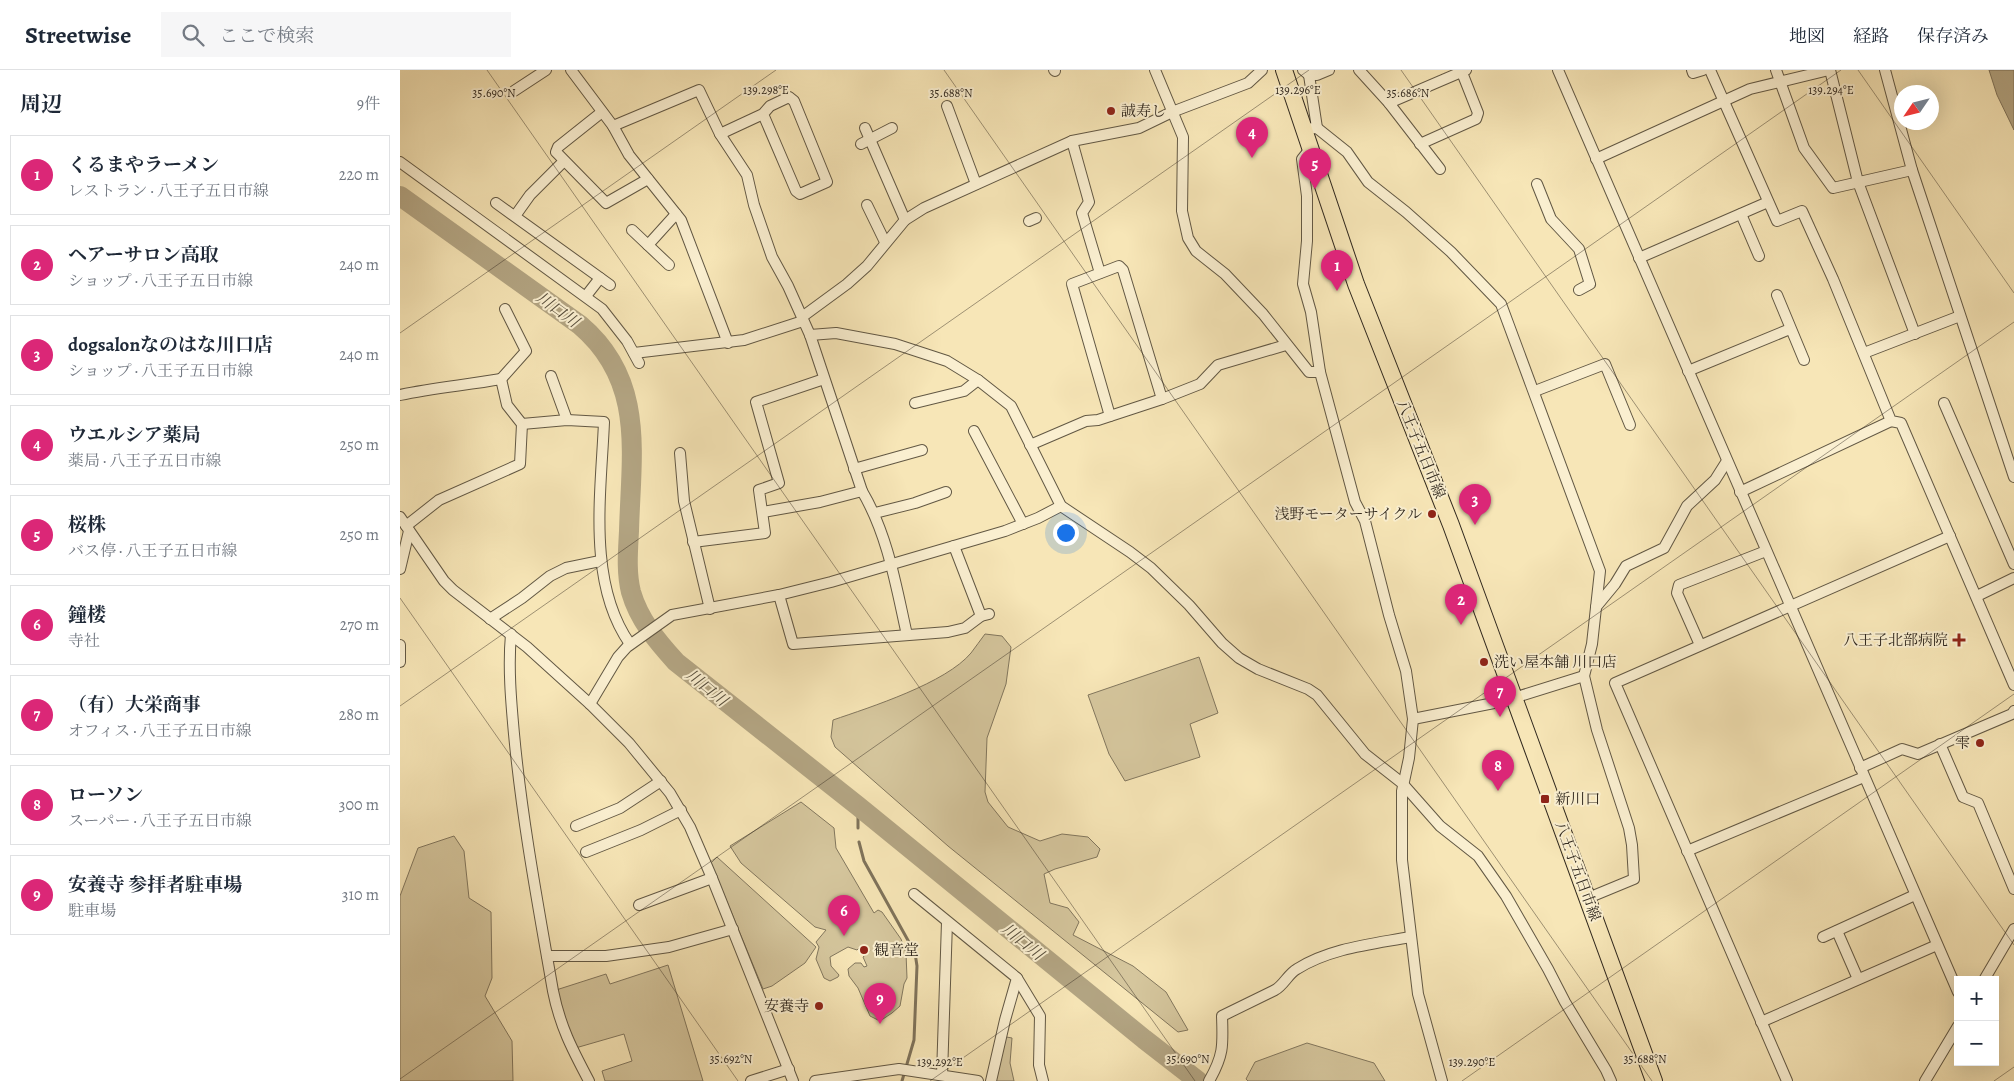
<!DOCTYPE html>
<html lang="ja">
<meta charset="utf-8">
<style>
body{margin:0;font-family:Alegreya,"Noto Serif JP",serif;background:#f6f6f7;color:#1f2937}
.controls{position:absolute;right:15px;bottom:15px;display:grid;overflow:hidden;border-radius:0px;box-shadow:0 5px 20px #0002}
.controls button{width:45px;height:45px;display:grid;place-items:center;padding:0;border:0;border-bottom:1px solid #e0e1e3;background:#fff;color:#1f2937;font:25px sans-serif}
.compass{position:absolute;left:1494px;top:15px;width:45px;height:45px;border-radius:50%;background:#fff;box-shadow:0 5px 20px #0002;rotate:235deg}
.you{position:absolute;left:665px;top:462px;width:18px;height:18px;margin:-12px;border:4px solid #fff;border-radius:50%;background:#1a73e8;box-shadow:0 0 0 8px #1a73e833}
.badge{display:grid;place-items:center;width:32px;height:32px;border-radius:50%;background:#db2777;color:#fff;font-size:16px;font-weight:700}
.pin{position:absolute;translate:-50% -41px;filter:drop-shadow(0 1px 2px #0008)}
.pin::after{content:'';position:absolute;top:26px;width:18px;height:15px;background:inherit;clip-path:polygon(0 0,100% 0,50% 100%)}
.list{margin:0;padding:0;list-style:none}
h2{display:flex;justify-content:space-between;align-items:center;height:65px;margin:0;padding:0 20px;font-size:21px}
h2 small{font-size:16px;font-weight:400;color:#747a83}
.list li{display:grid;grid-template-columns:32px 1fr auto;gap:15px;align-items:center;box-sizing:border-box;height:80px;margin:0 10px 10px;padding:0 10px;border:1px solid #e0e1e3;border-radius:0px}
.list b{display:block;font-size:19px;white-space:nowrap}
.list p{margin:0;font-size:16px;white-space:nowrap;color:#747a83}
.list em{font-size:16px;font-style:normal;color:#747a83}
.icon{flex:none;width:28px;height:28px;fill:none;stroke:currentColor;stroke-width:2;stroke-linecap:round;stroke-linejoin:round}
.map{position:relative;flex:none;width:1614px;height:1011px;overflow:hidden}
header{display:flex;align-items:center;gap:30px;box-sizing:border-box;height:70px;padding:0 25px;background:#fff;border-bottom:1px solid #e0e1e3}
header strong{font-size:24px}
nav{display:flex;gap:28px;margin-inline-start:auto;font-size:18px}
.search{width:350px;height:45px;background:#f6f6f7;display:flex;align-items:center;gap:12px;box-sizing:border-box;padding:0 18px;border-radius:0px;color:#747a83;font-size:19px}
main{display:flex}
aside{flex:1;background:#fff}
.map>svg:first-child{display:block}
</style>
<header>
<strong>Streetwise</strong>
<div class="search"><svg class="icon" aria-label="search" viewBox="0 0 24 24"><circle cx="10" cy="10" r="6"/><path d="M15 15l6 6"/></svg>ここで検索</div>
<nav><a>地図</a><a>経路</a><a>保存済み</a></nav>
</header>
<main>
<aside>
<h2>周辺<small>9件</small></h2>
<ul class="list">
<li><span class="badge">1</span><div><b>くるまやラーメン</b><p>レストラン · 八王子五日市線</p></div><em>220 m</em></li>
<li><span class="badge">2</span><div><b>ヘアーサロン高取</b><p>ショップ · 八王子五日市線</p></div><em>240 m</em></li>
<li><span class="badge">3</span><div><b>dogsalonなのはな川口店</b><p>ショップ · 八王子五日市線</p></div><em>240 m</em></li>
<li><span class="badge">4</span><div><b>ウエルシア薬局</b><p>薬局 · 八王子五日市線</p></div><em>250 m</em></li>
<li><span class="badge">5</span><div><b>桜株</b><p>バス停 · 八王子五日市線</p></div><em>250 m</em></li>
<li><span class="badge">6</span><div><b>鐘楼</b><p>寺社</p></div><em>270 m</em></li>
<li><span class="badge">7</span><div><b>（有）大栄商事</b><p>オフィス · 八王子五日市線</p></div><em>280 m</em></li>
<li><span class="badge">8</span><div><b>ローソン</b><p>スーパー · 八王子五日市線</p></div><em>300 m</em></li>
<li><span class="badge">9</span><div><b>安養寺 参拝者駐車場</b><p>駐車場</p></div><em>310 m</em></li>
</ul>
</aside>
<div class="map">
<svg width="1614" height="1011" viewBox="0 0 1614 1011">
<rect width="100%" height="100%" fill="#f7e6b7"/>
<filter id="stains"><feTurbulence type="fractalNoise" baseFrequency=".004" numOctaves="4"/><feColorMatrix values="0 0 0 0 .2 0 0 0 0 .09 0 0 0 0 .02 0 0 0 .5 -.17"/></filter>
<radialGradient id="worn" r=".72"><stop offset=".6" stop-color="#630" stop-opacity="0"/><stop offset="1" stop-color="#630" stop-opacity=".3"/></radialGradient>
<g fill="#d5c69d" stroke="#82775e">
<path d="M585,564L602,566L611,577L606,614L587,668L585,722L588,732L608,757L640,771L662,764L688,767L700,779L697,787L655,799L644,804L650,833L668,838L679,852L673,865L733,896L766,922L788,960L778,962L548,776L435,677L431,667L433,650C471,637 546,613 571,583C576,577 580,570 585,564Z"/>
<polygon points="799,587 818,643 790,654 800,687 725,711 709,684 688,625"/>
<polygon points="401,732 434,758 436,778 474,843 478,840 482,842 501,869 506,883 507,908 504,914 500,936 492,943 480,951 470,946 458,918 449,906 448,899 455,893 461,893 464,897 467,896 463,887 470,881 468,878 459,878 457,880 448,877 430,887 431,896 439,905 438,907 430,911 424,908 416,889 419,877 416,872 426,860 415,857 341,793 330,776"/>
<polygon points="54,766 64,781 69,828 91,842 92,908 85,926 112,971 113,1011 0,1011 0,826 18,778"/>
<polygon points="317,787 416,877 405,893 372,916 363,919 311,793"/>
<polygon points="268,895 303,1011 205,1011 202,1001 232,991 224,964 172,979 153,921 206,904 210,914"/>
<polygon points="601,966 612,968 610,993 614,1011 591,1011"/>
<polygon points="907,973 974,993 985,1011 848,1011 846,1009 855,992"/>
</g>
<polygon fill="#b3a583" stroke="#7f735b" points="1589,0 1614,0 1614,60 1597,25"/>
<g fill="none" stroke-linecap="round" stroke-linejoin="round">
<g stroke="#7f735b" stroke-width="3">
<polyline points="458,758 458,736"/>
<polyline points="459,772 464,791 515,883 517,896 514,970 502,1011"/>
</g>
<path stroke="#b3a583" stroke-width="20" d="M0,126L180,255C246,311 231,384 229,461C228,481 226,502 231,522C239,550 257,571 276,592L458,736L744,969L798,1011"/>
<defs>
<g id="minor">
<polyline points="171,0 213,56 229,85 281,150 328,273"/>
<polyline points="654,0 655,1"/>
<polyline points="755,0 783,67 782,141 788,168 796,181 825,204 863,244 909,302 920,302"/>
<polyline points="903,0 909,5 917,5 929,0"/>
<polyline points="959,0 989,33 1040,99"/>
<polyline points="1158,0 1558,922"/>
<polyline points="1292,0 1293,3 1303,0"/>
<polyline points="1310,0 1377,151 1402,141 1433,209 1491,351 1501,353 1614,615"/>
<polyline points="1376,0 1404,78 1433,118 1512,100"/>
<polyline points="1430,0 1458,112 1515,264"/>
<polyline points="1485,0 1512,100 1614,407"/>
<polyline points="909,5 917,58"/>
<polyline points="114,21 146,0"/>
<polyline points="989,33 1066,0"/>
<polyline points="547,36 576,114"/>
<polyline points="202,42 158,77 156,82 206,133 248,109"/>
<path d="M213,56L299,20L320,64L347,105L354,135L372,187L388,216L410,265L462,421C488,465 496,516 507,565"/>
<polyline points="465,58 505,150"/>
<polyline points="903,59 917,58 947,82 968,112 1006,142 1051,182 1101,234 1200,501 1192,574 1184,606 1197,660 1229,758 1232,775 1234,809 1188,828"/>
<polyline points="320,64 363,44 370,36 389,27 394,31 427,112 400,124 396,121 363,44"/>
<polyline points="672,71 689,132 682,143 700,203"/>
<polyline points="461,74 492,58"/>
<polyline points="1020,74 1076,49 1078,43 1061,0"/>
<polyline points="910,79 902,89 907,126 907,171 903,214 911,242 920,302 955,432 965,451 989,545 1006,601 1013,649 1009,688 1002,721 1002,790 1018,924 1042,1011"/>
<polyline points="1196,89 1350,19 1429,0"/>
<polyline points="0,92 202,239 227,271 239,293"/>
<polyline points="1137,114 1151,149 1179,179 1190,214 1179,220"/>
<polyline points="96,133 210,215"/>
<polyline points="467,135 485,172"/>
<polyline points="1341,144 1359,186"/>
<polyline points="115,146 130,125 164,91"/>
<polyline points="629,151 636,148"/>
<polyline points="232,160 269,195"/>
<polyline points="248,175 276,144"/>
<polyline points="1239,188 1368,132"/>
<polyline points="1377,225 1404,290"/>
<polyline points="186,226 200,208"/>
<polyline points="402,247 447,214 467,196 505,150 524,138 672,71 739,58 772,42 848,13 862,0"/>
<polyline points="410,265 436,263 495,274 547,291 578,310 611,336 661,436 730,482 751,498 789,535 822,573 839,588 858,599 908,619 917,625 965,684 1002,713 1040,756 1078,786 1106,826 1148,899 1165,932 1206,1000 1211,1011"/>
<polyline points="234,283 344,270 403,251"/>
<polyline points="1464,283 1560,246"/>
<polyline points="1288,301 1390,259"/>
<polyline points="151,306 167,350"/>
<polyline points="101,309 126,281 105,239"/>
<polyline points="1135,321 1205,294 1230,355"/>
<path d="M0,325C33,318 67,315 101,309L107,335L122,354L120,394L39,430L6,456"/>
<polyline points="515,333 564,321 578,310"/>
<polyline points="1544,333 1614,494"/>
<polyline points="710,346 672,214 719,196 723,200 762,329"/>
<path d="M122,354L167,350L204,352C201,424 187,513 230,574"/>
<polyline points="574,361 623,454"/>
<polyline points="630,375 686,351 698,350 762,329 800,314 818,295 886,275"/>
<polyline points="280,383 284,431 310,539"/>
<polyline points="454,399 522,380"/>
<polyline points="1340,422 1491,351"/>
<polyline points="363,442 420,432 462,421"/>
<polyline points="475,443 515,433 546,422"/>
<polyline points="0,447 44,511 53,520 127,577 190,634 229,673 270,723 290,757 312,808 393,1011"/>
<polyline points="293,472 365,463 359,420 379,413 356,332 424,309"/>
<polyline points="554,476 581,546"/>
<polyline points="0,499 9,461"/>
<polyline points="379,525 393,574 548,562 565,558 581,546 589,544"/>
<polyline points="1577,526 1614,508"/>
<polyline points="1196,537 1215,514 1226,496 1264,478 1287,436 1315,410 1327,391"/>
<polyline points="90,549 122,528 150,506 166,498 200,491"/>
<path d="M111,564C108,597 111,631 114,664C122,750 138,835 153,921C160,956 172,979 189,1011"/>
<polyline points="0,575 0,592"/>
<polyline points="1300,575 1277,523 1279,515 1366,481"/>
<polyline points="190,634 218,587 227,577 272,545 379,525 431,512 605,461 638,448 661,436"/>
<polyline points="1013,649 1104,631 1184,606"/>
<polyline points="1540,674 1563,727 1578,733 1614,819"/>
<polyline points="1460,698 1502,679 1518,684 1612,644 1614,641"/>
<polyline points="176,756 220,738 261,711"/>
<polyline points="1287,781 1464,707"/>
<polyline points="186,782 241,760 281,740"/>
<polyline points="514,824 617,908 605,950 591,1011"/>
<polyline points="239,835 312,808"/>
<polyline points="1437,861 1458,909"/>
<polyline points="1423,867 1515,825"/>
<polyline points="147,886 206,886 269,877 333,859"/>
<polyline points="617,908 640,946 639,995 643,1011"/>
<polyline points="1584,910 1614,859"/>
<polyline points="1361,952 1537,875"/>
<polyline points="542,1005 547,852"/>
<polyline points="351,1011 389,999"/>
<polyline points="415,1011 499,999 578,1011"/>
<path d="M809,1011C824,985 823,975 822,946L875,920C884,915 888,904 897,899C930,878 973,874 1010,867"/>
<polyline points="1387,1011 1215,613 1550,466"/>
<polyline points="1525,1011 1558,956"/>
</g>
<polyline id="primary" points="884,0 956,214 1051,455 1254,1011"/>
</defs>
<use href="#minor" stroke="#625844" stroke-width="12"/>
<use href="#primary" stroke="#30281e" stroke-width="18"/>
<use href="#minor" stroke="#faefd0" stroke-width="10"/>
<use href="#primary" stroke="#f7e6b7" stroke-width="16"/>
</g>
<path fill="none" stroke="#30281e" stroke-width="1" stroke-opacity="0.45" d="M87,0L795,1011M544,0L1252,1011M1001,0L1614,875M1458,0L1614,223M0,263L376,0M0,528L338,1011M0,636L909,0M0,1009L1441,0M530,1011L1614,252M1062,1011L1614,624M1594,1011L1614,997"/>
<g fill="#8f2418" stroke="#faefd0" stroke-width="2">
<circle cx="711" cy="41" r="5"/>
<circle cx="1032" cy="444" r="5"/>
<path d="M1556.5 562.5h5v5h5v5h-5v5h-5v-5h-5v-5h5z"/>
<circle cx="1084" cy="592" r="5"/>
<circle cx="1580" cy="673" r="5"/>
<rect x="1140" y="724" width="10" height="10" rx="2.5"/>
<circle cx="464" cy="880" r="5"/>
<circle cx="419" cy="936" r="5"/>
</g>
<g text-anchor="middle" stroke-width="4" stroke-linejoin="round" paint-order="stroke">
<g font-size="15" fill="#30281e" stroke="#faefd0" text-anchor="start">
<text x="721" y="46">誠寿し</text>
<text x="1022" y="449" text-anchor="end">浅野モーターサイクル</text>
<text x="1548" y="575" text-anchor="end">八王子北部病院</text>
<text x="1094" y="597">洗い屋本舗 川口店</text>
<text x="1570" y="678" text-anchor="end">雫</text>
<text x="1155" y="734">新川口</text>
<text x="474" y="885">観音堂</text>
<text x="409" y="941" text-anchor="end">安養寺</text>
</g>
<g font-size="15" fill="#30281e" stroke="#faefd0">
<text transform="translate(1021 379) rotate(68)" y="5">八王子五日市線</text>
<text transform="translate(1178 801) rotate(70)" y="5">八王子五日市線</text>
</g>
<g font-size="16" font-style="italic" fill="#574e3c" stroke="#faefd0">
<text transform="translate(158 239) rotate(36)" y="6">川口川</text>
<text transform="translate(307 617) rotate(39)" y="6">川口川</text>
<text transform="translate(623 871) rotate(39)" y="6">川口川</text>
</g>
</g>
<g font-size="12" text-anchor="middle" fill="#30281e" stroke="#faefd0" stroke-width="4" stroke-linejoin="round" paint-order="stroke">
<text x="366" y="24">139.298°E</text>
<text x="898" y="24">139.296°E</text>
<text x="1431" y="24">139.294°E</text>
<text x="94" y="27">35.690°N</text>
<text x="551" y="27">35.688°N</text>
<text x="1008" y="27">35.686°N</text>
<text x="331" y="993">35.692°N</text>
<text x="788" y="993">35.690°N</text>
<text x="1245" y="993">35.688°N</text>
<text x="540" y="996">139.292°E</text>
<text x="1072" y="996">139.290°E</text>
</g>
<rect width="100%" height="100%" filter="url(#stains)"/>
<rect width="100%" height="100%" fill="url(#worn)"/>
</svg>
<div class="controls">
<button>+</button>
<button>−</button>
</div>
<svg class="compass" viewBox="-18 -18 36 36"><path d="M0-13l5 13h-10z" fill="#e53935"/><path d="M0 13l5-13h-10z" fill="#747a83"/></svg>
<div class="you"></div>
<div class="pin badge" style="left:937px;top:221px">1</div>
<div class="pin badge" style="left:1061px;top:555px">2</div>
<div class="pin badge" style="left:1075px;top:455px">3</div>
<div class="pin badge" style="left:852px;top:88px">4</div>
<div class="pin badge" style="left:915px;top:119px">5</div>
<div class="pin badge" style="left:444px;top:866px">6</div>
<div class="pin badge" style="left:1100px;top:647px">7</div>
<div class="pin badge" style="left:1098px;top:721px">8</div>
<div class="pin badge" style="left:480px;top:954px">9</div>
</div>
</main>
